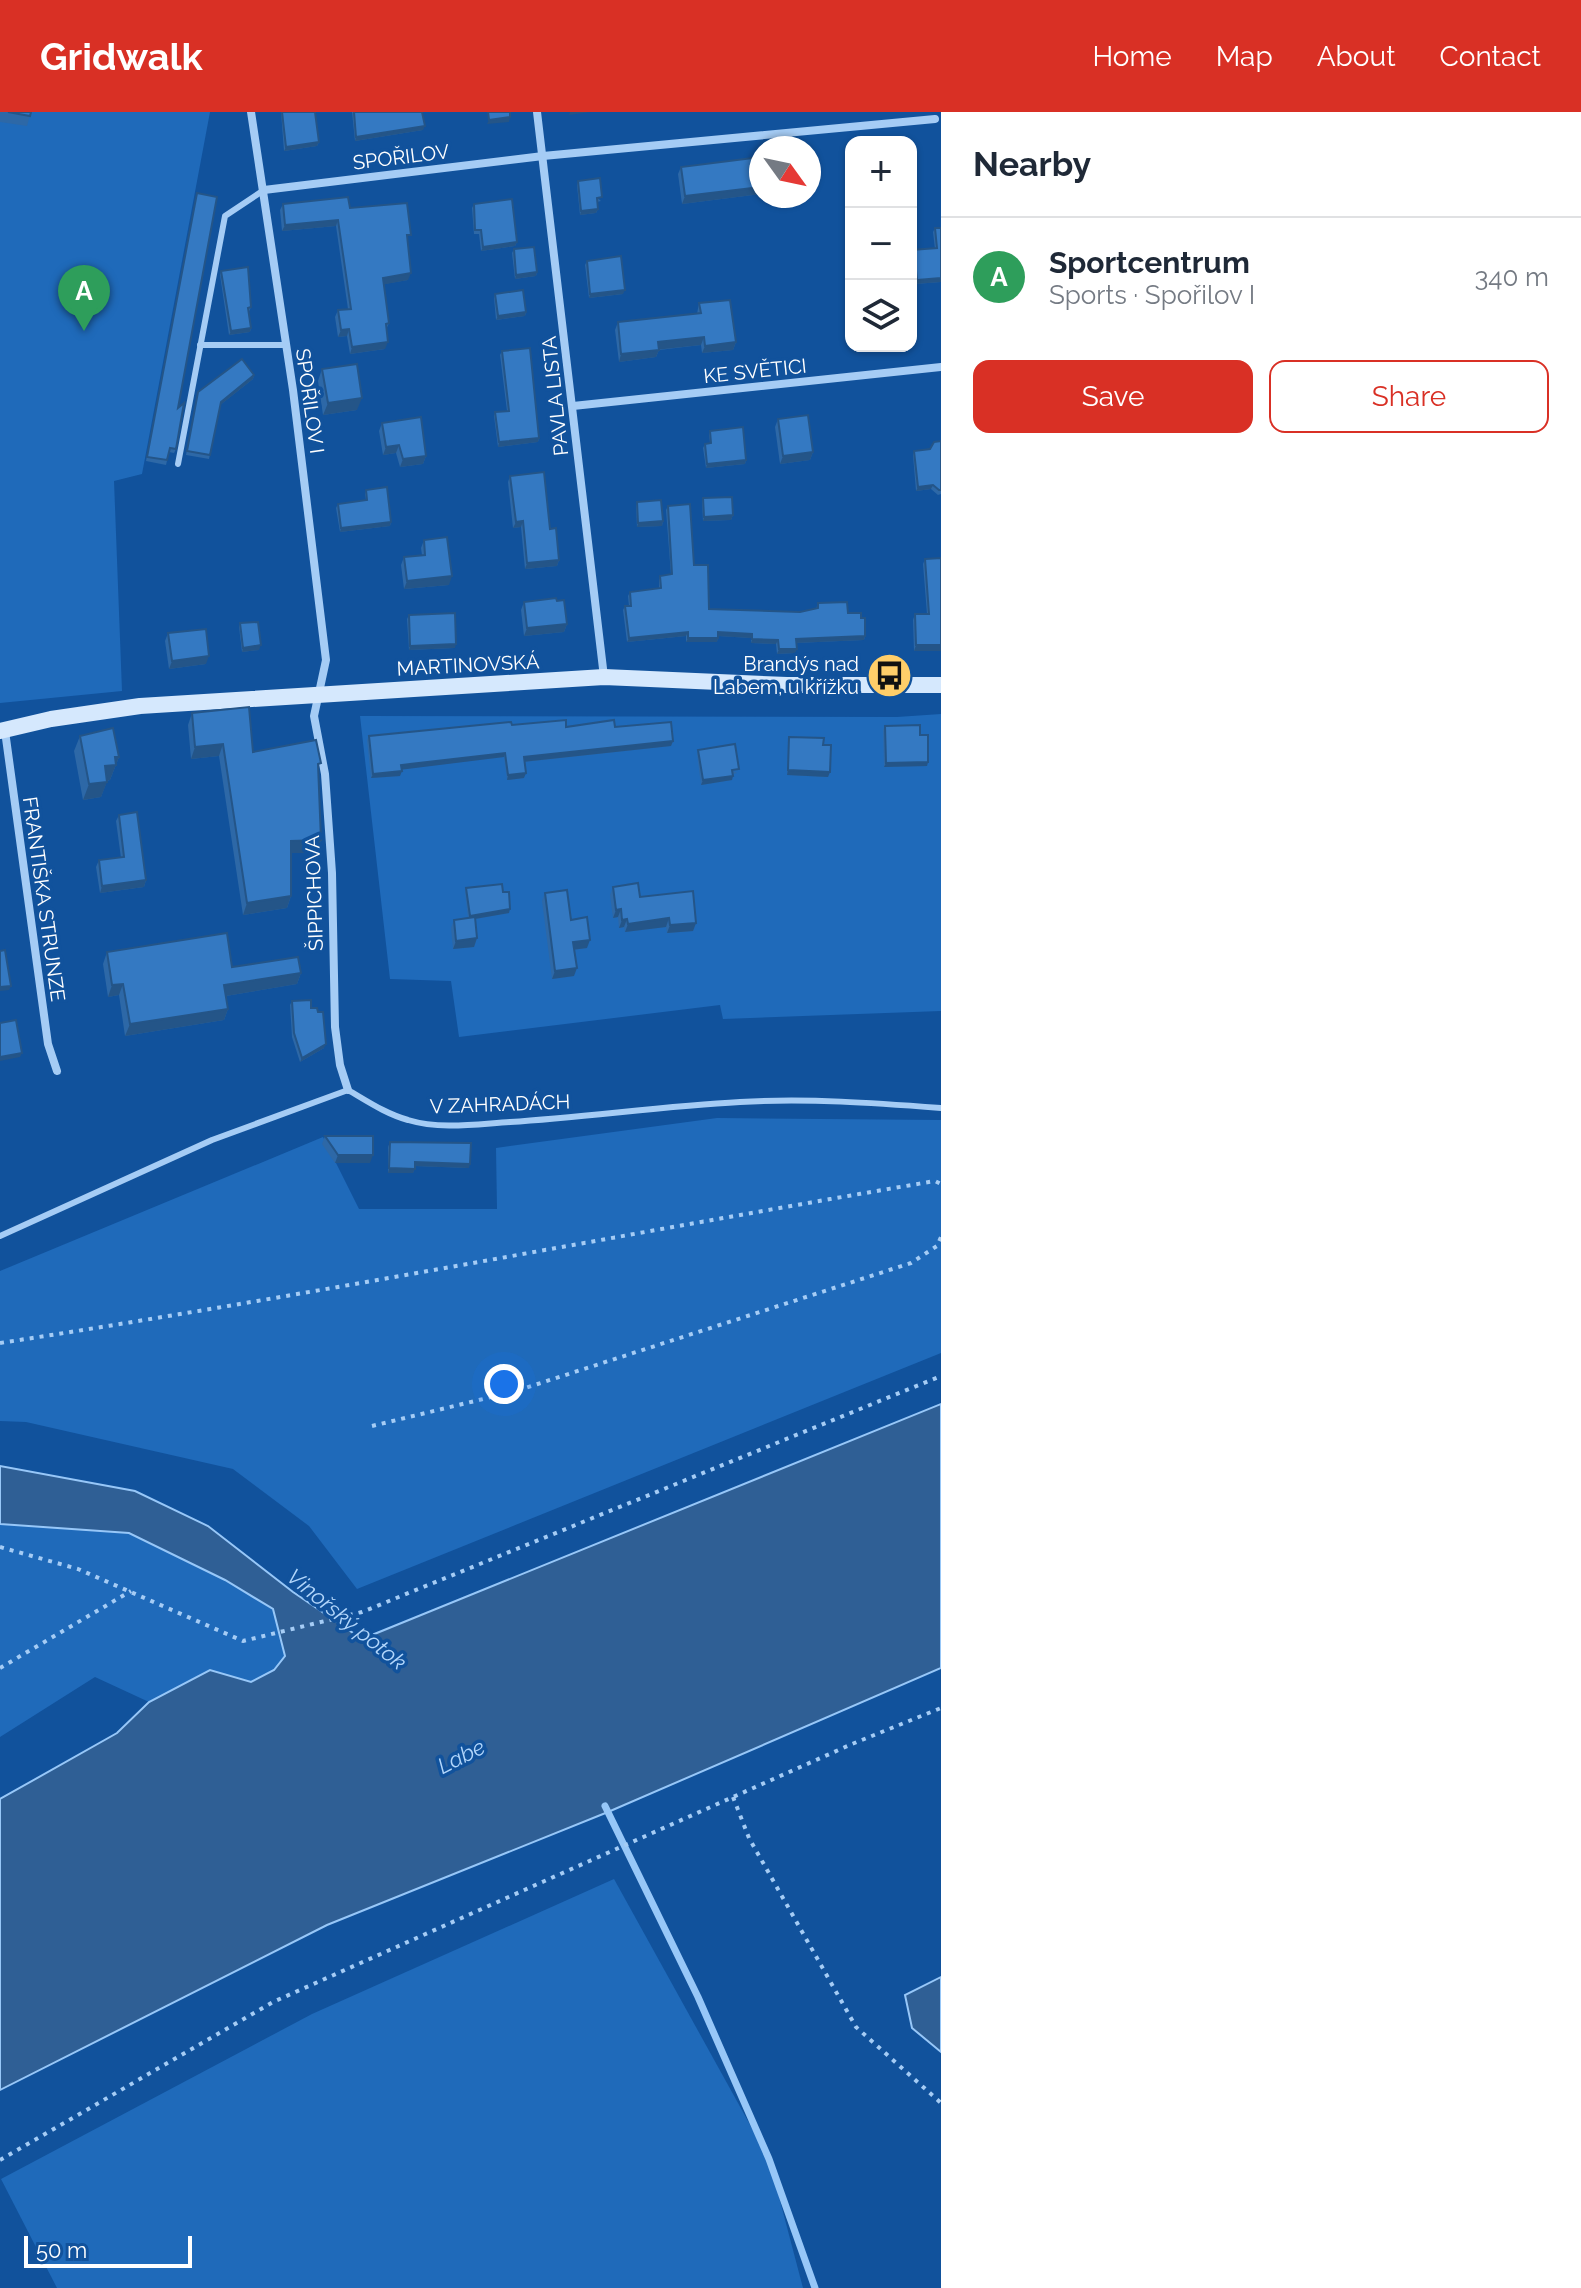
<!DOCTYPE html>
<meta charset="utf-8">
<style>
body{margin:0;font-family:Raleway,sans-serif;background:#f2f2f3;color:#1f2937}
.controls{position:absolute;right:24px;top:24px;display:grid;overflow:hidden;border-radius:16px;box-shadow:0 2px 6px #0004}
.controls button{width:72px;height:72px;display:grid;place-items:center;padding:0;border:0;border-bottom:2px solid #e0e1e3;background:#fff;color:#1f2937;font:40px sans-serif}
.compass{position:absolute;left:749px;top:24px;width:72px;height:72px;border-radius:50%;background:#fff;box-shadow:0 2px 6px #0004;rotate:123deg}
.scale{position:absolute;left:24px;bottom:20px;width:168px;box-sizing:border-box;padding-left:8px;border:4px solid #fff;border-top:0;font-size:22px;line-height:28px;white-space:nowrap;color:#fff;-webkit-text-stroke:6px #11529c;paint-order:stroke}
.you{position:absolute;left:504px;top:1272px;width:28px;height:28px;margin:-20px;border:6px solid #fff;border-radius:50%;background:#1a73e8;box-shadow:0 0 0 12px #1a73e833}
.badge{display:grid;place-items:center;width:52px;height:52px;border-radius:50%;background:#d93025;color:#fff;font-size:26px;font-weight:700}
.pin{position:absolute;translate:-50% -66px;filter:drop-shadow(0 2px 4px #0008)}
.pin::after{content:'';position:absolute;top:42px;width:28px;height:24px;background:inherit;clip-path:polygon(0 0,100% 0,50% 100%)}
.list{margin:0;padding:0;list-style:none}
h2{display:flex;justify-content:space-between;align-items:center;height:104px;margin:0;padding:0 32px;font-size:34px}
h2 small{font-size:26px;font-weight:400;color:#747a83}
.list li{display:grid;grid-template-columns:52px 1fr auto;gap:24px;align-items:center;box-sizing:border-box;height:120px;padding:0 32px;border-top:2px solid #e0e1e3}
.list b{display:block;font-size:30px;white-space:nowrap}
.list p{margin:0;font-size:26px;white-space:nowrap;color:#747a83}
.list em{font-size:26px;font-style:normal;color:#747a83}
.actions{display:flex;gap:16px;padding:24px 32px}
.actions a{flex:1;padding:18px 0;border:2px solid #d93025;border-radius:16px;text-align:center;font-size:28px;color:#d93025}
.actions .main{background:#d93025;color:#fff}
.icon{flex:none;width:44px;height:44px;fill:none;stroke:currentColor;stroke-width:2;stroke-linecap:round;stroke-linejoin:round}
.map{position:relative;flex:none;width:941px;height:2176px;overflow:hidden}
header{display:flex;align-items:center;gap:48px;box-sizing:border-box;height:112px;padding:0 40px;background:#d93025;color:#fff}
header strong{font-size:38px}
nav{display:flex;gap:44px;margin-inline-start:auto;font-size:28px}
main{display:flex}
aside{flex:1;background:#fff}
.map>svg:first-child{display:block}
</style>
<header>
<strong>Gridwalk</strong>
<nav><a>Home</a><a>Map</a><a>About</a><a>Contact</a></nav>
</header>
<main>
<div class="map">
<svg width="941" height="2176" viewBox="0 0 941 2176">
<rect width="100%" height="100%" fill="#11529c"/>
<g fill="#1f6aba">
<polygon points="0,0 210,0 142,362 114,369 122,579 0,591"/>
<polygon points="941,602 941,899 723,907 720,893 459,925 451,869 390,867 360,604 897,605"/>
<polygon points="717,1006 941,1008 941,1241 357,1477 309,1414 233,1357 26,1310 0,1309 0,1159 323,1025 359,1097 497,1097 496,1036"/>
<polygon points="0,1412 129,1421 225,1468 274,1497 285,1544 274,1558 251,1570 210,1558 149,1590 95,1565 0,1625"/>
<polygon points="614,1767 769,2047 803,2176 57,2176 1,2067 312,1902"/>
</g>
<g fill="#2f5f95" stroke="#97c7f8" stroke-width="2">
<polygon points="941,1292 941,1556 608,1700 327,1813 0,1978 0,1687 117,1621 149,1590 210,1558 251,1570 274,1558 285,1544 273,1497 225,1468 129,1421 0,1412 0,1354 135,1379 208,1414 293,1480 362,1527"/>
<polygon points="941,1865 941,1940 912,1916 905,1883"/>
</g>
<g fill="none" stroke-linecap="round" stroke-linejoin="round">
<polyline stroke="#97c7f8" stroke-width="7" points="605,1694 698,1885 769,2047 815,2176"/>
<g stroke="#a5ccf5" stroke-width="4" stroke-dasharray="4 6" stroke-linecap="butt">
<path d="M0,1231C313,1183 623,1122 935,1069L941,1072"/>
<polyline points="372,1314 516,1279 911,1151 937,1134 941,1125"/>
<polyline points="0,1435 78,1457 243,1529 362,1500 941,1264"/>
<polyline points="0,1556 131,1479"/>
<polyline points="733,1685 749,1726 856,1915 941,1991"/>
<polyline points="0,2048 273,1890 852,1632 941,1596"/>
</g>
<g stroke="#a5ccf5" stroke-width="6">
<polyline points="200,233 286,233"/>
<polyline points="178,352 225,104 264,78"/>
<path d="M0,1124L212,1028L348,978C367,989 386,1002 408,1008C441,1018 477,1012 510,1010C587,1005 664,994 740,990C807,986 875,991 941,996"/>
</g>
<g stroke="#a5ccf5" stroke-width="8">
<polyline points="251,0 293,278 326,548 314,604 325,662 332,761 335,915 340,953 348,978"/>
<polyline points="537,0 604,565"/>
<polyline points="264,78 543,44 935,7"/>
<polyline points="573,294 941,255"/>
<polyline points="5,619 48,932 57,959"/>
</g>
<polyline stroke="#d5e8fd" stroke-width="16" points="0,619 51,607 140,594 604,565 787,573 941,573"/>
</g>
<g fill="#2d68a7">
<polygon points="0,0 31,0 27,14 0,10"/>
<polygon points="281,0 315,0 319,30 317,34 284,39"/>
<polygon points="352,0 422,0 423,18 355,29"/>
<polygon points="761,45 761,82 682,92 678,62 681,55"/>
<polygon points="578,69 601,89 597,90 598,97 596,101 580,103 577,73"/>
<polygon points="197,81 178,296 176,337 174,341 169,340 166,353 146,349"/>
<polygon points="283,92 350,96 408,130 408,168 384,172 389,211 386,218 385,237 350,242 347,224 338,225 335,205 338,198 348,197 336,114 282,119 280,98"/>
<polygon points="474,92 517,130 515,134 481,139 479,122 474,122 472,96"/>
<polygon points="935,116 941,170 915,172 914,154 911,151 911,138 935,137 933,120"/>
<polygon points="514,137 537,160 536,164 515,167 512,141"/>
<polygon points="587,149 623,182 589,186 585,153"/>
<polygon points="221,159 251,195 249,200 251,216 250,220 229,223 220,163"/>
<polygon points="495,182 526,200 525,204 496,208 494,186"/>
<polygon points="699,191 736,230 733,238 702,241 701,233 659,238 656,245 619,250 615,218 618,210 697,202"/>
<polygon points="502,239 539,326 538,330 498,335 494,304 495,300 507,299 500,243"/>
<polygon points="322,257 357,298 323,303 318,269"/>
<polygon points="254,263 253,267 220,293 209,347 186,343 198,280"/>
<polygon points="778,307 813,340 810,348 780,352 775,315"/>
<polygon points="382,311 426,344 423,352 400,355 396,341 383,343 379,319"/>
<polygon points="710,319 746,348 745,352 706,356 703,336 705,332 710,331 709,323"/>
<polygon points="941,329 941,382 938,383 931,377 916,379 913,343 914,339 930,337"/>
<polygon points="510,364 550,417 559,448 557,454 525,457 521,415 513,416 508,370"/>
<polygon points="366,378 391,410 390,414 340,420 336,396 338,392 366,388 365,382"/>
<polygon points="703,386 733,403 731,408 703,409 702,390"/>
<polygon points="637,390 663,409 662,414 637,415 636,394"/>
<polygon points="668,394 694,453 709,497 800,500 816,497 818,491 861,506 865,524 864,528 796,531 795,541 777,542 776,532 751,531 751,526 718,524 717,530 686,530 686,524 627,530 623,498 625,494 629,494 628,484 630,480 659,477 659,468 660,464 671,463 666,398"/>
<polygon points="424,428 449,473 404,477 401,453 404,445 422,443 421,436"/>
<polygon points="925,447 941,539 914,539 913,508 915,502 927,502 923,452"/>
<polygon points="557,489 567,512 564,520 524,524 521,498 524,490"/>
<polygon points="409,503 455,536 409,538 407,507"/>
<polygon points="240,511 259,538 242,540 239,515"/>
<polygon points="168,521 206,552 169,557 165,529"/>
<polygon points="192,601 253,640 318,659 321,728 316,741 291,741 291,784 287,796 243,803 219,644 191,647 188,613"/>
<polygon points="512,613 566,615 615,615 673,629 671,634 524,650 524,666 507,668 504,645 402,657 400,664 371,666 367,628 369,624"/>
<polygon points="885,614 920,623 928,650 927,654 884,655 883,618"/>
<polygon points="80,624 119,645 110,668 107,669 101,685 83,688 74,639"/>
<polygon points="789,625 823,633 830,660 828,665 787,663 788,629"/>
<polygon points="698,638 737,661 733,662 732,668 701,673 697,642"/>
<polygon points="119,703 146,768 144,775 100,781 96,755 99,748 121,746 116,709"/>
<polygon points="613,775 640,785 696,811 693,819 667,821 666,815 625,820 624,815 619,816 618,805 613,806 610,783"/>
<polygon points="466,776 503,780 509,801 475,807 477,826 474,835 453,837 451,816 454,808 468,806 465,780"/>
<polygon points="545,781 571,808 587,836 574,838 574,864 552,867 542,789"/>
<polygon points="107,840 232,855 301,861 297,872 226,884 228,897 224,908 125,924 119,883 108,885 103,852"/>
<polygon points="292,889 311,896 324,936 300,950 292,925 290,893"/>
<polygon points="325,1024 370,1051 335,1051 322,1032"/>
<polygon points="390,1030 469,1056 415,1054 413,1061 388,1061 388,1035"/>
</g>
<g fill="#245588">
<polygon points="570,0 591,0 569,3"/>
<polygon points="510,5 509,10 487,12 489,8"/>
<polygon points="425,14 423,18 355,29 356,25"/>
<polygon points="319,30 317,34 284,39 286,35"/>
<polygon points="761,75 761,82 682,92 685,84"/>
<polygon points="598,97 596,101 580,103 581,99"/>
<polygon points="338,108 336,114 282,119 285,113"/>
<polygon points="517,130 515,134 481,139 483,135"/>
<polygon points="537,160 536,164 515,167 516,163"/>
<polygon points="411,161 408,168 381,173 383,166"/>
<polygon points="941,166 941,170 915,172 917,168"/>
<polygon points="625,178 623,182 589,186 590,182"/>
<polygon points="526,200 525,204 496,208 498,204"/>
<polygon points="251,216 250,220 229,223 231,219"/>
<polygon points="349,217 347,224 338,225 341,218"/>
<polygon points="704,225 701,233 655,238 658,230"/>
<polygon points="388,230 385,237 350,242 352,235"/>
<polygon points="736,230 733,238 702,241 705,234"/>
<polygon points="659,238 656,245 619,250 621,242"/>
<polygon points="254,263 253,267 219,294 221,290"/>
<polygon points="362,286 357,298 323,303 328,291"/>
<polygon points="539,326 538,330 498,335 499,330"/>
<polygon points="399,333 396,341 383,343 386,335"/>
<polygon points="813,340 810,348 780,352 783,344"/>
<polygon points="426,344 423,352 400,355 403,347"/>
<polygon points="746,348 745,352 706,356 707,352"/>
<polygon points="933,373 931,377 916,379 918,375"/>
<polygon points="733,403 731,408 703,409 704,405"/>
<polygon points="523,409 521,415 513,416 516,410"/>
<polygon points="663,409 662,414 637,415 638,411"/>
<polygon points="391,410 390,414 340,420 341,416"/>
<polygon points="559,448 557,454 525,457 527,451"/>
<polygon points="452,464 449,473 404,477 407,469"/>
<polygon points="567,512 564,520 524,524 527,516"/>
<polygon points="688,520 686,524 627,530 629,526"/>
<polygon points="718,520 752,522 751,526 717,524"/>
<polygon points="865,524 864,528 795,531 796,527"/>
<polygon points="688,526 718,526 717,530 686,530"/>
<polygon points="752,527 778,528 776,532 751,531"/>
<polygon points="456,532 455,536 409,538 410,534"/>
<polygon points="261,533 259,538 242,540 243,536"/>
<polygon points="916,533 941,533 941,539 914,539"/>
<polygon points="779,537 797,537 795,541 777,542"/>
<polygon points="209,544 206,552 169,557 172,549"/>
<polygon points="673,629 671,634 522,650 524,645"/>
<polygon points="223,632 219,644 191,647 195,635"/>
<polygon points="505,641 504,645 399,658 401,653"/>
<polygon points="115,645 119,645 110,668 99,670 105,654"/>
<polygon points="928,650 927,654 884,655 886,651"/>
<polygon points="788,658 830,660 828,665 787,663"/>
<polygon points="402,659 400,664 371,666 373,662"/>
<polygon points="526,661 524,666 507,668 508,663"/>
<polygon points="733,664 732,668 701,673 703,668"/>
<polygon points="107,670 101,685 83,688 89,672"/>
<polygon points="321,728 316,741 287,741 291,729"/>
<polygon points="146,768 144,775 100,781 102,774"/>
<polygon points="291,784 287,796 243,803 247,791"/>
<polygon points="510,797 509,801 469,808 470,804"/>
<polygon points="621,797 618,805 613,806 616,798"/>
<polygon points="669,806 666,815 625,820 628,812"/>
<polygon points="627,807 624,815 619,816 622,808"/>
<polygon points="696,811 693,819 667,821 670,813"/>
<polygon points="477,826 474,835 453,837 456,829"/>
<polygon points="590,828 587,836 571,838 573,830"/>
<polygon points="577,856 574,864 552,867 555,859"/>
<polygon points="301,861 297,872 220,885 224,873"/>
<polygon points="123,872 119,883 108,885 112,873"/>
<polygon points="11,874 9,878 0,879 0,875"/>
<polygon points="228,897 224,908 125,924 130,912"/>
<polygon points="326,932 324,936 300,950 302,946"/>
<polygon points="22,941 20,945 0,949 0,945"/>
<polygon points="338,1043 373,1043 370,1051 335,1051"/>
<polygon points="415,1050 470,1052 469,1056 413,1054"/>
<polygon points="389,1056 415,1057 413,1061 388,1061"/>
</g>
<g fill="#3479c2" stroke="#245588" stroke-width="2">
<polygon points="8,0 31,0 30,4"/>
<polygon points="282,0 315,0 319,30 286,35"/>
<polygon points="354,0 422,0 425,14 356,25"/>
<polygon points="488,0 510,0 510,5 489,8"/>
<polygon points="761,45 761,75 685,84 681,55"/>
<polygon points="600,66 602,85 597,86 598,97 581,99 578,69"/>
<polygon points="197,81 217,85 178,296 184,291 176,337 170,336 167,348 147,345"/>
<polygon points="348,85 350,96 407,91 411,123 407,123 411,161 383,166 389,211 386,212 388,230 352,235 349,217 341,218 338,198 351,197 338,108 285,113 283,92"/>
<polygon points="512,87 517,130 483,135 481,118 475,118 474,92"/>
<polygon points="935,116 941,116 941,166 917,168 915,150 911,145 911,138 937,136"/>
<polygon points="534,135 537,160 516,163 514,137"/>
<polygon points="621,144 625,178 590,182 587,149"/>
<polygon points="248,155 251,195 248,196 251,216 231,219 221,159"/>
<polygon points="523,178 526,200 498,204 495,182"/>
<polygon points="730,188 736,230 705,234 704,225 658,230 659,238 621,242 618,210 701,201 699,191"/>
<polygon points="530,236 539,326 499,330 495,300 509,299 502,239"/>
<polygon points="242,247 254,263 221,290 210,343 187,339 198,280"/>
<polygon points="357,252 362,286 328,291 322,257"/>
<polygon points="808,303 813,340 783,344 778,307"/>
<polygon points="421,305 426,344 403,347 399,333 386,335 382,311"/>
<polygon points="743,315 746,348 707,352 705,332 711,331 710,319"/>
<polygon points="941,329 941,378 939,378 933,373 918,375 914,339 930,337 934,330"/>
<polygon points="544,360 550,417 556,416 559,448 527,451 523,409 516,410 510,364"/>
<polygon points="387,375 391,410 341,416 338,392 367,388 366,378"/>
<polygon points="732,385 733,403 704,405 703,386"/>
<polygon points="661,388 663,409 638,411 637,390"/>
<polygon points="690,392 694,453 708,453 709,497 800,500 818,496 818,491 847,490 848,501 861,501 861,506 865,506 865,524 796,527 797,537 779,537 778,528 752,527 752,522 718,520 718,526 688,526 688,520 629,526 625,494 631,494 630,480 661,476 660,464 672,462 668,394"/>
<polygon points="447,425 452,464 407,469 404,445 425,443 424,428"/>
<polygon points="941,446 941,533 916,533 915,502 929,502 925,447"/>
<polygon points="556,486 557,489 564,488 567,512 527,516 524,490"/>
<polygon points="455,501 456,532 410,534 409,503"/>
<polygon points="258,510 261,533 243,536 240,511"/>
<polygon points="206,517 209,544 172,549 168,521"/>
<polygon points="249,595 253,640 316,628 321,651 318,652 321,728 291,729 291,784 247,791 223,632 195,635 192,601"/>
<polygon points="566,608 566,615 614,608 615,615 671,610 673,629 524,645 526,661 508,663 505,641 401,653 402,659 373,662 369,624 511,610 512,613"/>
<polygon points="920,613 920,623 928,623 928,650 886,651 885,614"/>
<polygon points="113,616 119,645 115,645 116,653 105,654 107,670 89,672 80,624"/>
<polygon points="789,625 824,626 823,633 831,633 830,660 788,658"/>
<polygon points="735,632 739,657 732,658 733,664 703,668 698,638"/>
<polygon points="137,700 146,768 102,774 99,748 124,745 119,703"/>
<polygon points="638,771 640,785 693,779 696,811 670,813 669,806 628,812 627,807 622,808 621,797 616,798 613,775"/>
<polygon points="502,772 503,780 509,780 510,797 470,804 466,776"/>
<polygon points="567,778 571,808 587,805 590,828 573,830 577,856 555,859 545,781"/>
<polygon points="475,805 477,826 456,829 454,808"/>
<polygon points="227,821 232,855 298,845 301,861 224,873 228,897 130,912 123,872 112,873 107,840"/>
<polygon points="5,838 11,874 0,875 0,839"/>
<polygon points="311,888 311,896 317,896 318,900 323,900 326,932 302,946 294,921 292,889"/>
<polygon points="16,908 22,941 0,945 0,911"/>
<polygon points="325,1024 373,1024 373,1043 338,1043"/>
<polygon points="390,1030 471,1031 470,1052 415,1050 415,1057 389,1056"/>
</g>
<defs>
<symbol id="bus-disc" viewBox="-11 -11 22 22"><circle r="9.5" fill="#ffce69" stroke="#11529c"/><path d="M-5-6H5V4H4V6H2V4H-2V6H-4V4H-5ZM-3.5-4V0h7V-4ZM-3.5 1.2v1.5H-2V1.2ZM2 1.2v1.5H3.5V1.2Z" fill="#111"/></symbol>
</defs>
<g fill-rule="evenodd">
<use href="#bus-disc" x="864" y="538" width="51" height="51"/>
</g>
<g text-anchor="middle" stroke-width="7" stroke-linejoin="round" paint-order="stroke">
<g font-size="20" fill="#fff" stroke="#11529c">
<text transform="translate(401 45) rotate(-7)" y="7">SPOŘILOV</text>
<text transform="translate(755 259) rotate(-6)" y="7">KE SVĚTICI</text>
<text transform="translate(555 284) rotate(-96)" y="7">PAVLA LISTA</text>
<text transform="translate(310 289) rotate(82)" y="7">SPOŘILOV I</text>
<text transform="translate(468 553) rotate(-3)" y="7">MARTINOVSKÁ</text>
<text transform="translate(314 781) rotate(-92)" y="7">ŠIPPICHOVA</text>
<text transform="translate(44 787) rotate(82)" y="7">FRANTIŠKA STRUNZE</text>
<text transform="translate(500 992) rotate(-2)" y="7">V ZAHRADÁCH</text>
</g>
<g font-size="20" fill="#fff" stroke="#11529c" text-anchor="end">
<text x="859" y="559">Brandýs nad<tspan x="859" dy="23">Labem, u křížku</tspan></text>
</g>
<g font-size="22" font-style="italic" fill="#b2d6fb" stroke="#11529c">
<text transform="translate(347 1507) rotate(39)" y="8">Vinořský potok</text>
<text transform="translate(461 1644) rotate(-27)" y="8">Labe</text>
</g>
</g>
</svg>
<div class="controls">
<button>+</button>
<button>−</button>
<button><svg class="icon" aria-label="layers" viewBox="0 0 24 24"><path d="M12 4l9 5-9 5-9-5zM3 14l9 5 9-5"/></svg></button>
</div>
<svg class="compass" viewBox="-18 -18 36 36"><path d="M0-13l5 13h-10z" fill="#e53935"/><path d="M0 13l5-13h-10z" fill="#747a83"/></svg>
<div class="scale">50 m</div>
<div class="you"></div>
<div class="pin badge" style="left:84px;top:219px;background:#2e9e5b">A</div>
</div>
<aside>
<h2>Nearby<small></small></h2>
<ul class="list">
<li><span class="badge" style="background:#2e9e5b">A</span><div><b>Sportcentrum</b><p>Sports · Spořilov I</p></div><em>340 m</em></li>
</ul>
<div class="actions"><a class="main">Save</a><a>Share</a></div>
</aside>
</main>
